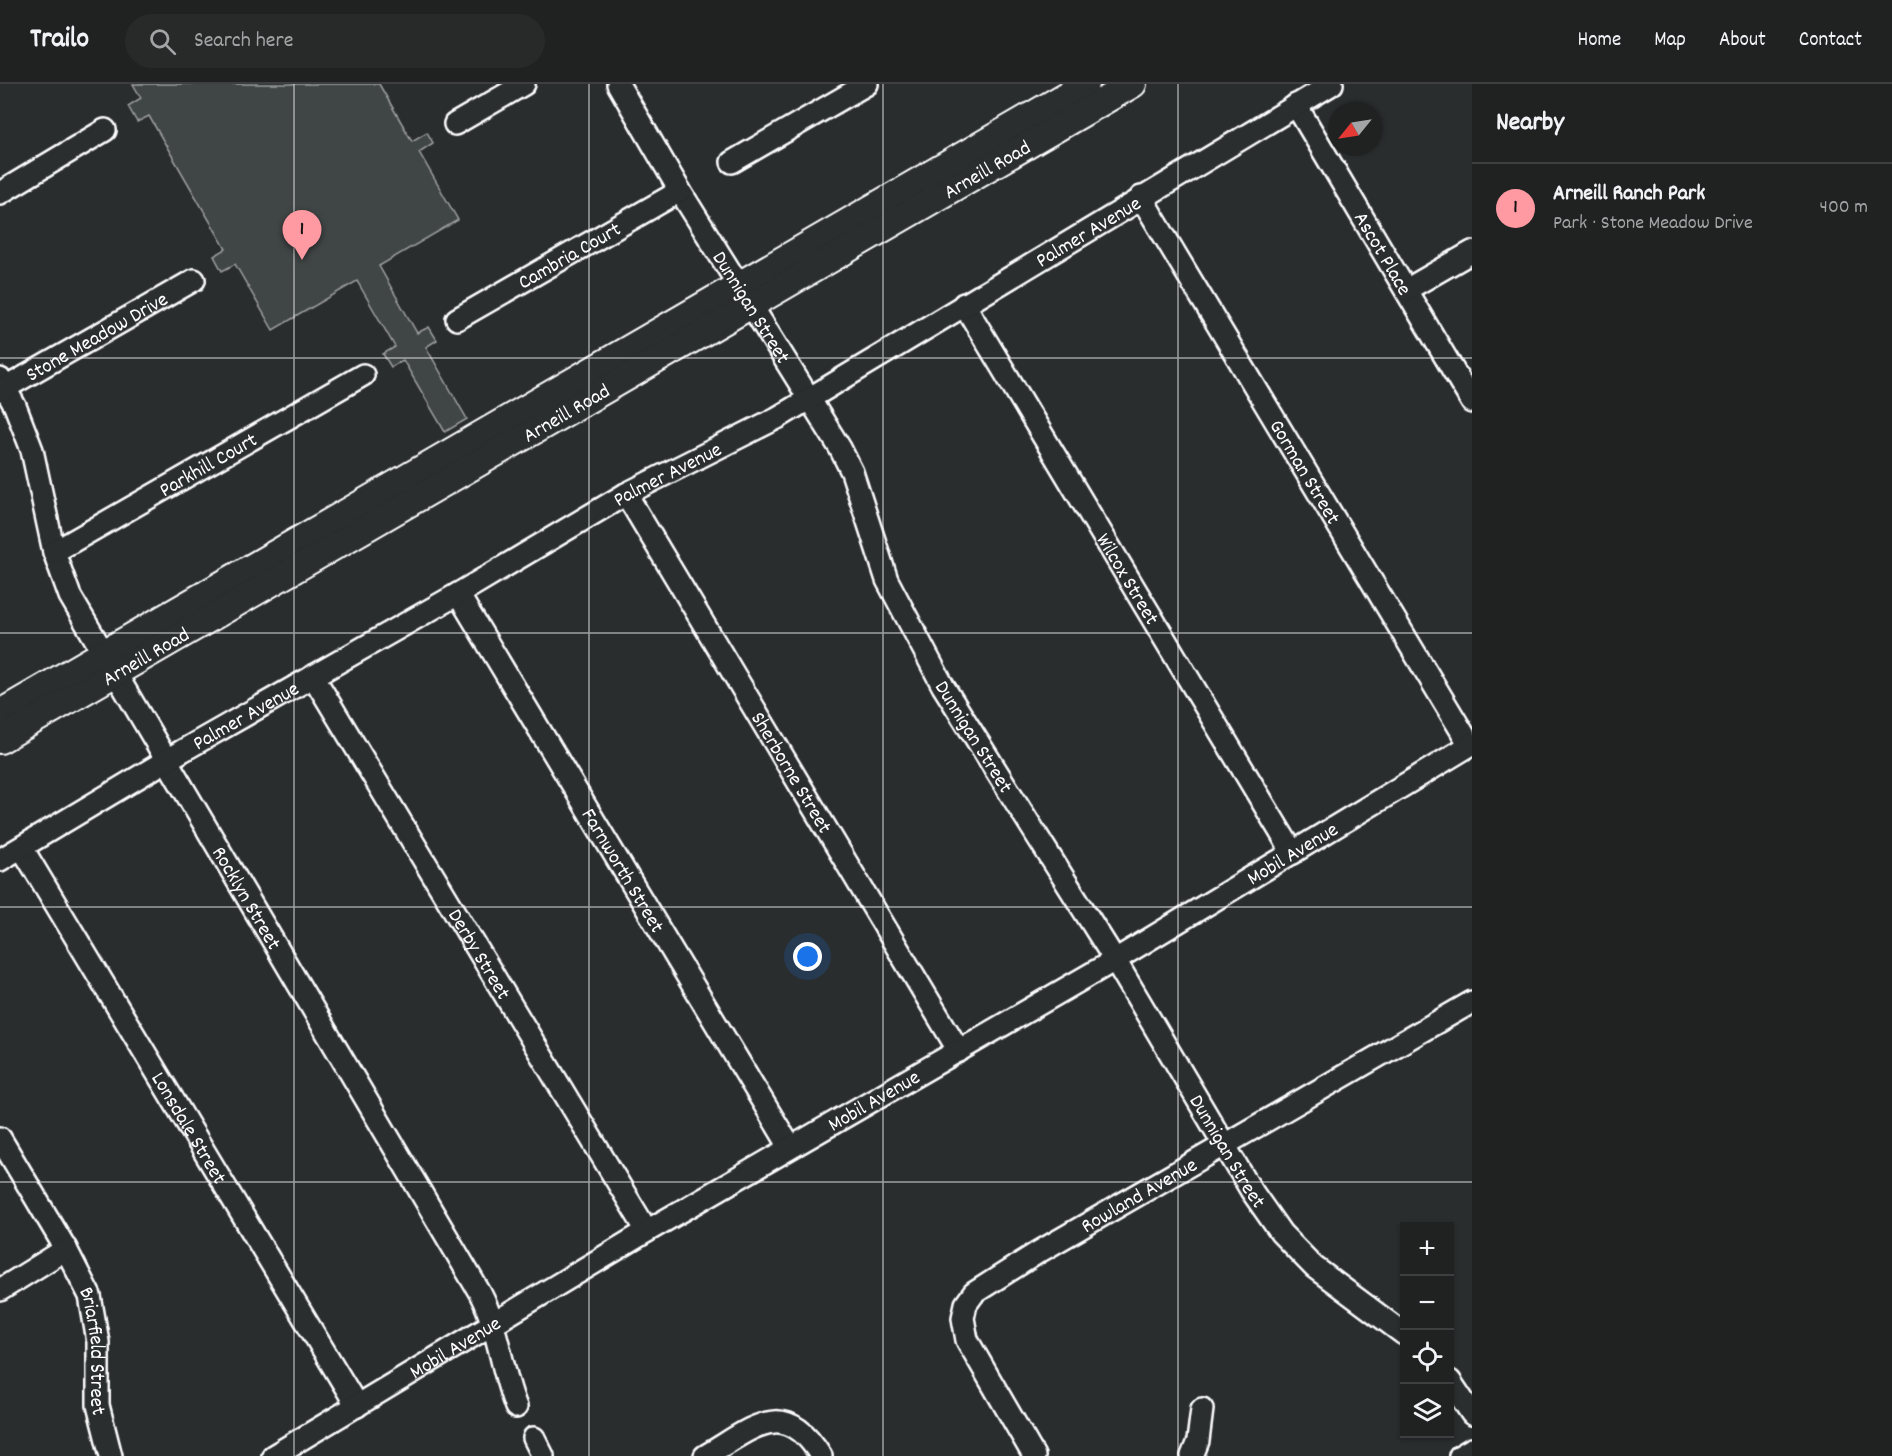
<!DOCTYPE html>
<meta charset="utf-8">
<style>
body{margin:0;font-family:Dekko,sans-serif;background:#282a2a;color:#f1f3f6}
.controls{position:absolute;right:18px;bottom:18px;display:grid;overflow:hidden;border-radius:0px;box-shadow:0 2px 4px #0004}
.controls button{width:54px;height:54px;display:grid;place-items:center;padding:0;border:0;border-bottom:2px solid #3d3f40;background:#202222;color:#f1f3f6;font:30px sans-serif}
.compass{position:absolute;left:1328px;top:18px;width:54px;height:54px;border-radius:50%;background:#202222;box-shadow:0 2px 4px #0004;rotate:240deg}
.you{position:absolute;left:808px;top:873px;width:21px;height:21px;margin:-15px;border:4px solid #fff;border-radius:50%;background:#1a73e8;box-shadow:0 0 0 9px #1a73e833}
.badge{display:grid;place-items:center;width:39px;height:39px;border-radius:50%;background:#ff9aa2;color:#111;font-size:20px;font-weight:700}
.pin{position:absolute;translate:-50% -50px;filter:drop-shadow(0 2px 3px #0008)}
.pin::after{content:'';position:absolute;top:32px;width:21px;height:18px;background:inherit;clip-path:polygon(0 0,100% 0,50% 100%)}
.list{margin:0;padding:0;list-style:none}
h2{display:flex;justify-content:space-between;align-items:center;height:78px;margin:0;padding:0 24px;font-size:26px}
h2 small{font-size:20px;font-weight:400;color:#a2a4a5}
.list li{display:grid;grid-template-columns:39px 1fr auto;gap:18px;align-items:center;box-sizing:border-box;height:90px;padding:0 24px;border-top:2px solid #3d3f40}
.list b{display:block;font-size:22px;white-space:nowrap}
.list p{margin:0;font-size:20px;white-space:nowrap;color:#a2a4a5}
.list em{font-size:20px;font-style:normal;color:#a2a4a5}
.icon{flex:none;width:33px;height:33px;fill:none;stroke:currentColor;stroke-width:2;stroke-linecap:round;stroke-linejoin:round}
.map{position:relative;flex:none;width:1472px;height:1372px;overflow:hidden}
header{display:flex;align-items:center;gap:36px;box-sizing:border-box;height:84px;padding:0 30px;background:#202222;border-bottom:2px solid #3d3f40}
header strong{font-size:28px}
nav{display:flex;gap:33px;margin-inline-start:auto;font-size:21px}
.search{width:420px;height:54px;background:#282a2a;display:flex;align-items:center;gap:15px;box-sizing:border-box;padding:0 21px;border-radius:33px;color:#a2a4a5;font-size:22px}
main{display:flex}
aside{flex:1;background:#202222}
.map>svg:first-child{display:block}
</style>
<header>
<strong>Trailo</strong>
<div class="search"><svg class="icon" aria-label="search" viewBox="0 0 24 24"><circle cx="10" cy="10" r="6"/><path d="M15 15l6 6"/></svg>Search here</div>
<nav><a>Home</a><a>Map</a><a>About</a><a>Contact</a></nav>
</header>
<main>
<div class="map">
<svg width="1472" height="1372" viewBox="0 0 1472 1372">
<rect width="100%" height="100%" fill="#2a2d2e"/>
<filter id="ink" filterUnits="userSpaceOnUse"><feTurbulence type="fractalNoise" baseFrequency=".0167" numOctaves="2"/><feDisplacementMap in="SourceGraphic" scale="12" xChannelSelector="R" yChannelSelector="G"/><feConvolveMatrix kernelMatrix="1 2 1 2 8 2 1 2 1" color-interpolation-filters="sRGB"/></filter>
<g filter="url(#ink)">
<polygon fill="#414445" stroke="#a0a2a2" stroke-width="1.5" points="133,0 379,0 412,57 427,48 433,59 419,68 458,136 379,182 417,249 429,243 437,256 426,263 467,335 445,348 403,276 391,283 383,270 395,263 357,197 273,246 235,180 222,187 214,172 226,165 149,32 137,38 128,22 141,14"/>
<g fill="none" stroke-linecap="round" stroke-linejoin="round">
<defs>
<g id="minor">
<path id="s1" d="M618,0L680,107L840,364L852,388L887,496L943,602L1115,876L1251,1106L1281,1149L1314,1183L1404,1250"/>
<path id="s2" d="M1296,21L1472,318"/>
<polyline points="455,40 524,0"/>
<polyline points="732,78 867,0"/>
<polyline points="0,109 105,46"/>
<path id="s3" d="M1141,113L1470,661"/>
<polyline points="1406,206 1472,168"/>
<path id="s4" d="M964,220L1293,769"/>
<path id="s5" d="M457,235L680,107"/>
<path id="s6" d="M0,295L15,322L32,366L54,468L70,512L480,1209C499,1245 501,1286 516,1323"/>
<path id="s7" d="M0,307L194,196"/>
<path id="s8" d="M626,410L959,967"/>
<path id="s9" d="M54,468L363,291"/>
<path id="s10" d="M458,510L790,1063"/>
<path id="s11" d="M313,592L647,1147"/>
<path id="s12" d="M22,764L357,1322"/>
<path id="s13" d="M0,776L182,667L458,510L626,410L777,334L1332,0"/>
<path id="s14" d="M0,1054L66,1165L90,1212L98,1258V1321L111,1372"/>
<polyline points="0,1206 66,1165"/>
<polyline points="1450,1297 1472,1330"/>
<polyline points="534,1354 543,1372"/>
<path id="s15" d="M273,1372L647,1147L1115,876L1472,660"/>
<path d="M705,1372C752,1345 784,1311 821,1372"/>
<path id="s16" d="M1034,1372L967,1256L963,1234L966,1220L974,1209L1037,1169L1472,918"/>
<polyline points="1192,1372 1198,1357 1202,1325"/>
<polyline points="1460,1372 1472,1365"/>
</g>
<g id="major">
<polyline points="0,629 1086,0"/>
<path id="s17" d="M0,656L1133,0"/>
</g>
</defs>
<use href="#minor" stroke="#fff" stroke-width="26"/>
<use href="#major" stroke="#fff" stroke-width="30"/>
<use href="#minor" stroke="#2a2d2e" stroke-width="21"/>
<use href="#major" stroke="#2a2d2e" stroke-width="26"/>
</g>
</g>
<path fill="none" stroke="#fff" stroke-width="1.5" stroke-opacity="0.55" d="M294,0V1372M589,0V1372M883,0V1372M1178,0V1372M0,274H1472M0,549H1472M0,823H1472M0,1098H1472"/>
<g text-anchor="middle" stroke-width="6" stroke-linejoin="round" paint-order="stroke">
<g font-size="21" fill="#fff" stroke="#2a2d2e">
<text dy="7" stroke="none"><textPath href="#s17" startOffset="1140">Arneill Road</textPath></text>
<text dy="7" stroke="none"><textPath href="#s13" startOffset="1257">Palmer Avenue</textPath></text>
<text dy="7" stroke="none"><textPath href="#s2" startOffset="172">Ascot Place</textPath></text>
<text dy="7" stroke="none"><textPath href="#s5" startOffset="129">Cambria Court</textPath></text>
<text dy="7" stroke="none"><textPath href="#s1" startOffset="260">Dunnigan Street</textPath></text>
<text dy="7" stroke="none"><textPath href="#s7" startOffset="111">Stone Meadow Drive</textPath></text>
<text dy="7" stroke="none"><textPath href="#s17" startOffset="654">Arneill Road</textPath></text>
<text dy="7" stroke="none"><textPath href="#s9" startOffset="177">Parkhill Court</textPath></text>
<text dy="7" stroke="none"><textPath href="#s3" startOffset="320">Gorman Street</textPath></text>
<text dy="7" stroke="none"><textPath href="#s13" startOffset="771">Palmer Avenue</textPath></text>
<text dy="7" stroke="none"><textPath href="#s4" startOffset="320">Wilcox Street</textPath></text>
<text dy="7" stroke="none"><textPath href="#s17" startOffset="168">Arneill Road</textPath></text>
<text dy="7" stroke="none"><textPath href="#s13" startOffset="285">Palmer Avenue</textPath></text>
<text dy="7" stroke="none"><textPath href="#s1" startOffset="746">Dunnigan Street</textPath></text>
<text dy="7" stroke="none"><textPath href="#s8" startOffset="324">Sherborne Street</textPath></text>
<text dy="7" stroke="none"><textPath href="#s15" startOffset="1184">Mobil Avenue</textPath></text>
<text dy="7" stroke="none"><textPath href="#s10" startOffset="322">Farnworth Street</textPath></text>
<text dy="7" stroke="none"><textPath href="#s6" startOffset="579">Rocklyn Street</textPath></text>
<text dy="7" stroke="none"><textPath href="#s11" startOffset="324">Derby Street</textPath></text>
<text dy="7" stroke="none"><textPath href="#s15" startOffset="698">Mobil Avenue</textPath></text>
<text dy="7" stroke="none"><textPath href="#s12" startOffset="326">Lonsdale Street</textPath></text>
<text dy="7" stroke="none"><textPath href="#s1" startOffset="1232">Dunnigan Street</textPath></text>
<text dy="7" stroke="none"><textPath href="#s16" startOffset="376">Rowland Avenue</textPath></text>
<text dy="7" stroke="none"><textPath href="#s15" startOffset="212">Mobil Avenue</textPath></text>
<text dy="7" stroke="none"><textPath href="#s14" startOffset="237">Briarfield Street</textPath></text>
</g>
</g>
</svg>
<div class="controls">
<button>+</button>
<button>−</button>
<button><svg class="icon" aria-label="locate" viewBox="0 0 24 24"><circle cx="12" cy="12" r="6"/><path d="M12 2v4M12 18v4M2 12h4M18 12h4"/></svg></button>
<button><svg class="icon" aria-label="layers" viewBox="0 0 24 24"><path d="M12 4l9 5-9 5-9-5zM3 14l9 5 9-5"/></svg></button>
</div>
<svg class="compass" viewBox="-18 -18 36 36"><path d="M0-13l5 13h-10z" fill="#e53935"/><path d="M0 13l5-13h-10z" fill="#a2a4a5"/></svg>
<div class="you"></div>
<div class="pin badge" style="left:302px;top:176px">1</div>
</div>
<aside>
<h2>Nearby<small></small></h2>
<ul class="list">
<li><span class="badge">1</span><div><b>Arneill Ranch Park</b><p>Park · Stone Meadow Drive</p></div><em>400 m</em></li>
</ul>
</aside>
</main>
